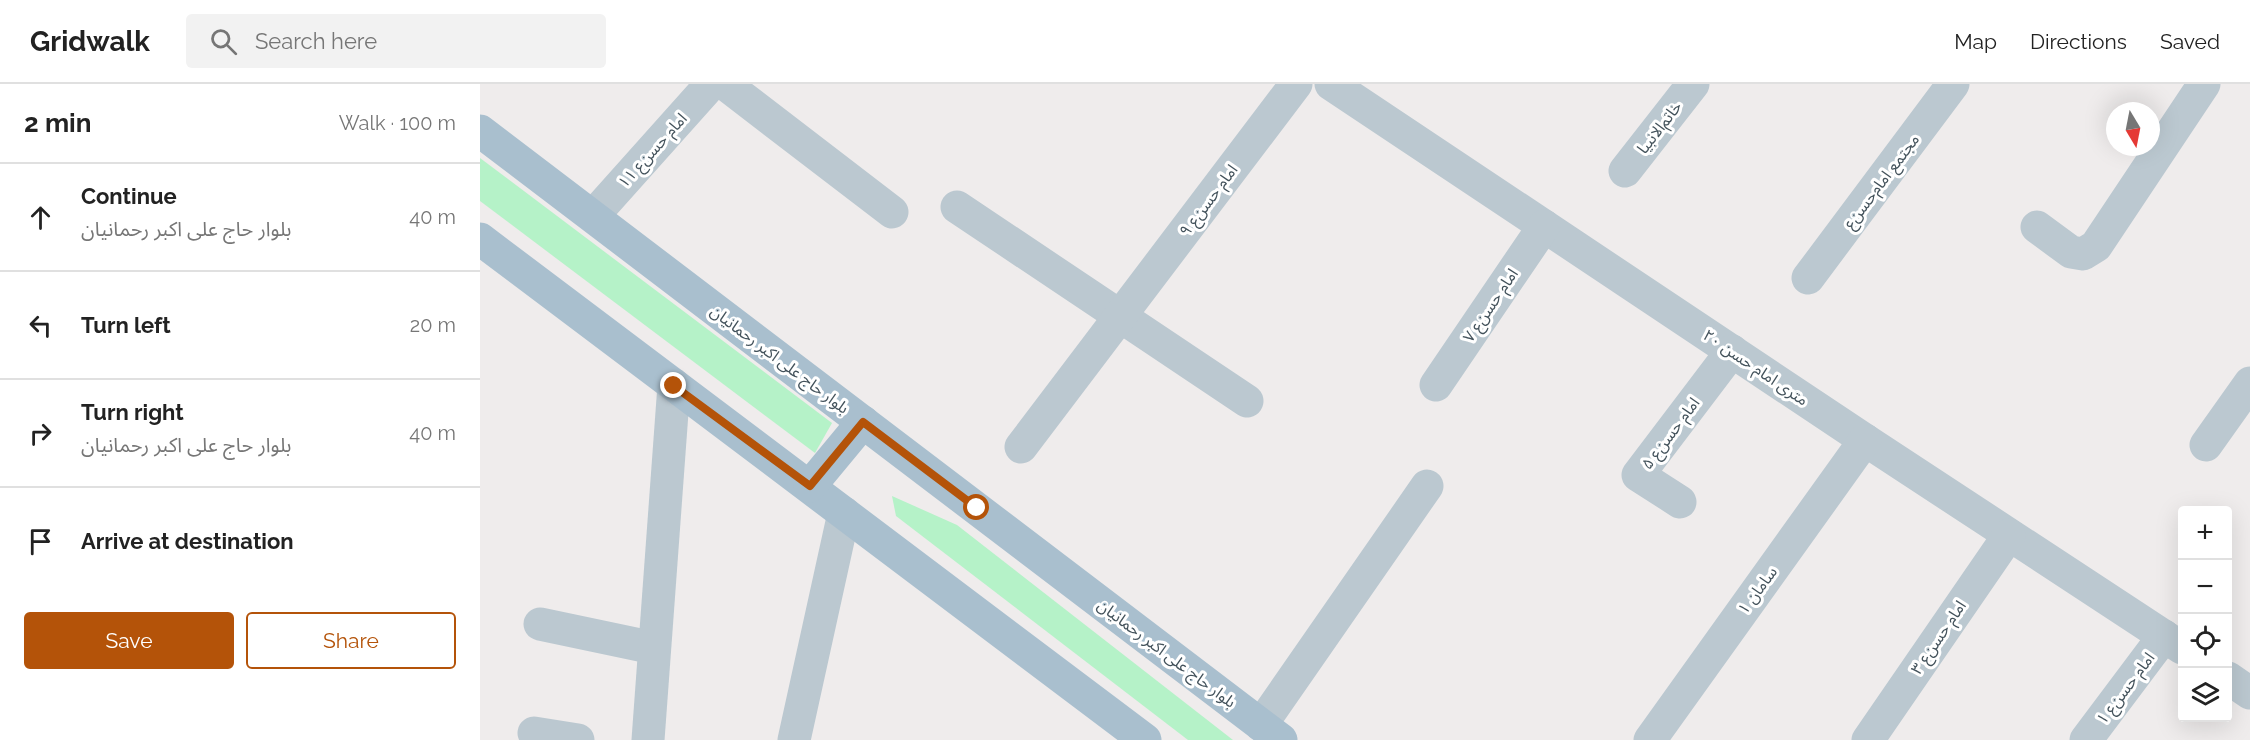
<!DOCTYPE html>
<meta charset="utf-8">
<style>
body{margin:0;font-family:Raleway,"Noto Sans Arabic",sans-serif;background:#f2f2f2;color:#222}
.controls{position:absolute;right:18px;bottom:18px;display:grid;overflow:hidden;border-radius:6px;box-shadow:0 6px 24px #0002}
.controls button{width:54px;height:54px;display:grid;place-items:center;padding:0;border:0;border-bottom:2px solid #e0e0e0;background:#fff;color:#222;font:30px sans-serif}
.compass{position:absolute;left:1626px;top:18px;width:54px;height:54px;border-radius:50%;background:#fff;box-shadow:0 6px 24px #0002;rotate:170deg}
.stop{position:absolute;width:18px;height:18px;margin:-14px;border:4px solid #b45309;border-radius:50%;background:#fff}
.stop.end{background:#b45309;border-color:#fff;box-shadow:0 2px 6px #0008}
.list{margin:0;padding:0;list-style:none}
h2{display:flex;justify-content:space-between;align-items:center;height:78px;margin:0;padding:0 24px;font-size:26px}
h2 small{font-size:20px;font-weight:400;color:#767676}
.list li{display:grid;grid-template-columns:39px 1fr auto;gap:18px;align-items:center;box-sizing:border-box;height:108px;padding:0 24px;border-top:2px solid #e0e0e0}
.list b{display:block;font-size:22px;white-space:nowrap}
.list p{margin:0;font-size:20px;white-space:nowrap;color:#767676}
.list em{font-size:20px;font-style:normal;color:#767676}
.actions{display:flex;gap:12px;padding:18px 24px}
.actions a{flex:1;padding:14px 0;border:2px solid #b45309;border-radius:6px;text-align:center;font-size:21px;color:#b45309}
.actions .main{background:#b45309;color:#fff}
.icon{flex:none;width:33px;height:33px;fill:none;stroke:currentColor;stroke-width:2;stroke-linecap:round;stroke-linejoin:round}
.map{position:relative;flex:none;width:1770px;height:656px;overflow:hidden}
header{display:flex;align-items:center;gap:36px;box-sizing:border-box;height:84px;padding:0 30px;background:#fff;border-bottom:2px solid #e0e0e0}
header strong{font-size:28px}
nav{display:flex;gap:33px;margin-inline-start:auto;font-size:21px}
.search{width:420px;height:54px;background:#f2f2f2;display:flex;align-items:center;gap:15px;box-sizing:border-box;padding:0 21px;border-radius:6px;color:#767676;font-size:22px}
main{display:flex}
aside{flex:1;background:#fff}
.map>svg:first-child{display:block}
</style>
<header>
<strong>Gridwalk</strong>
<div class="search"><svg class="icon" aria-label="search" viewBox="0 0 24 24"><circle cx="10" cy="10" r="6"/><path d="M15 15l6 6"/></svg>Search here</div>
<nav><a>Map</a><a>Directions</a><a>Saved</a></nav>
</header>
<main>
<aside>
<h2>2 min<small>Walk · 100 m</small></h2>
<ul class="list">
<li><svg class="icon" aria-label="ahead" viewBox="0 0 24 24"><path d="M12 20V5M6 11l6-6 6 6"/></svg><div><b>Continue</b><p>بلوار حاج علی اکبر رحمانیان</p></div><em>40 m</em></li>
<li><svg class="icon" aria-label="left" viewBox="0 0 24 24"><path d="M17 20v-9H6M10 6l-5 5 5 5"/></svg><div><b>Turn left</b></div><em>20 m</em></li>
<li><svg class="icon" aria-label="right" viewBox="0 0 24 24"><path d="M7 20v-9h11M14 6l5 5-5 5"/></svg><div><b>Turn right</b><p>بلوار حاج علی اکبر رحمانیان</p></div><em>40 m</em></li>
<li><svg class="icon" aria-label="arrive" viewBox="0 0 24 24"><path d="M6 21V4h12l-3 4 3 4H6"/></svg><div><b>Arrive at destination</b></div></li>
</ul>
<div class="actions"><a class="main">Save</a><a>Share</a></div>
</aside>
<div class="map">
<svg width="1770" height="656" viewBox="0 0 1770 656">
<rect width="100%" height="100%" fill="#efecec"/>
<g fill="#b5f2c8">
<polygon points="0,74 352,339 335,369 0,117"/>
<polygon points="412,412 477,441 753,656 708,656 416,432"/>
</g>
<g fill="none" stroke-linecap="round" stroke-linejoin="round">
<g stroke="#bbc8d0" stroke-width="33">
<polyline points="245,0 412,128"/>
<polyline points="851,0 1385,356 1702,564"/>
<polyline points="1145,87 1213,0"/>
<polyline points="477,123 767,317"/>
<polyline points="113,132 231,0"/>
<polyline points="1557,143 1591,168 1603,170 1616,162 1724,0"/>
<polyline points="1328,194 1473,0"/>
<polyline points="956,301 1064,142"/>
<polyline points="1726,361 1770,299"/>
<polyline points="541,363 816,0"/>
<polyline points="1200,418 1158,391 1252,267"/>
<polyline points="60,540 174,564"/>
<polyline points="1748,594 1770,609"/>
<polyline points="781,641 947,402"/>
<polyline points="54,649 98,656"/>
<polyline points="168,656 194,301"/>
<polyline points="314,656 364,429"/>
<polyline points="1170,656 1385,356"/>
<polyline points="1388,656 1529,451"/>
<polyline points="1606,656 1684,552"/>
</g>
<g stroke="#a9bfce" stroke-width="33">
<polyline points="0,47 801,656"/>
<polyline points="0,155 665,656"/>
<polyline points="330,402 383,338"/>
</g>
</g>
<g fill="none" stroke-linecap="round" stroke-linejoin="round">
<polyline stroke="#b45309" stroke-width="8" points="194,302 330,402 383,338 497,424"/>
</g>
<g text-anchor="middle" stroke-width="6" stroke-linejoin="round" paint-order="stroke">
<g font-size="16" fill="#43525b" stroke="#fff">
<text transform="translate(1179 43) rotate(-52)" y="6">خاتم‌الانبیا</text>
<text transform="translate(172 66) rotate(-48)" y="6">امام حسن‌ع ۱۱</text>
<text transform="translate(1401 97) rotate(-53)" y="6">مجتمع امام‌حسن‌ع</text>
<text transform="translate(728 116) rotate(-53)" y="6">امام حسن‌ع ۹</text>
<text transform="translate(1010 221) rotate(-56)" y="6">امام حسن‌ع ۷</text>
<text transform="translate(300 275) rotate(37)" y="6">بلوار حاج علی اکبر رحمانیان</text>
<text transform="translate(1276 283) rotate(34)" y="6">۲۰ متری امام حسن</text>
<text transform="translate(1190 349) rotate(-53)" y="6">امام حسن‌ع ۵</text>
<text transform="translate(1277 506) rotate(-54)" y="6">سامان ۱</text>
<text transform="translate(1458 553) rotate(-56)" y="6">امام حسن‌ع ۳</text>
<text transform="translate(687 569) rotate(37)" y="6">بلوار حاج علی اکبر رحمانیان</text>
<text transform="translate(1645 604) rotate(-53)" y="6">امام حسن‌ع ۱</text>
</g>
</g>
</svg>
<div class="controls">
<button>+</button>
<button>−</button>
<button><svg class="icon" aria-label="locate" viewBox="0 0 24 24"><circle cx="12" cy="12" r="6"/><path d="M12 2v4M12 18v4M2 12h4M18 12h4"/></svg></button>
<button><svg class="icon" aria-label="layers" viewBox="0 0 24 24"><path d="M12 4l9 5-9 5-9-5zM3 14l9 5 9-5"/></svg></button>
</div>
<svg class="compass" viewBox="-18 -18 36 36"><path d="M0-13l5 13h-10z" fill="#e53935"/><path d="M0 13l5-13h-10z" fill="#767676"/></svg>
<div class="stop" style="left:497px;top:424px"></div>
<div class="stop end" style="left:194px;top:302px"></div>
</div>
</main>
